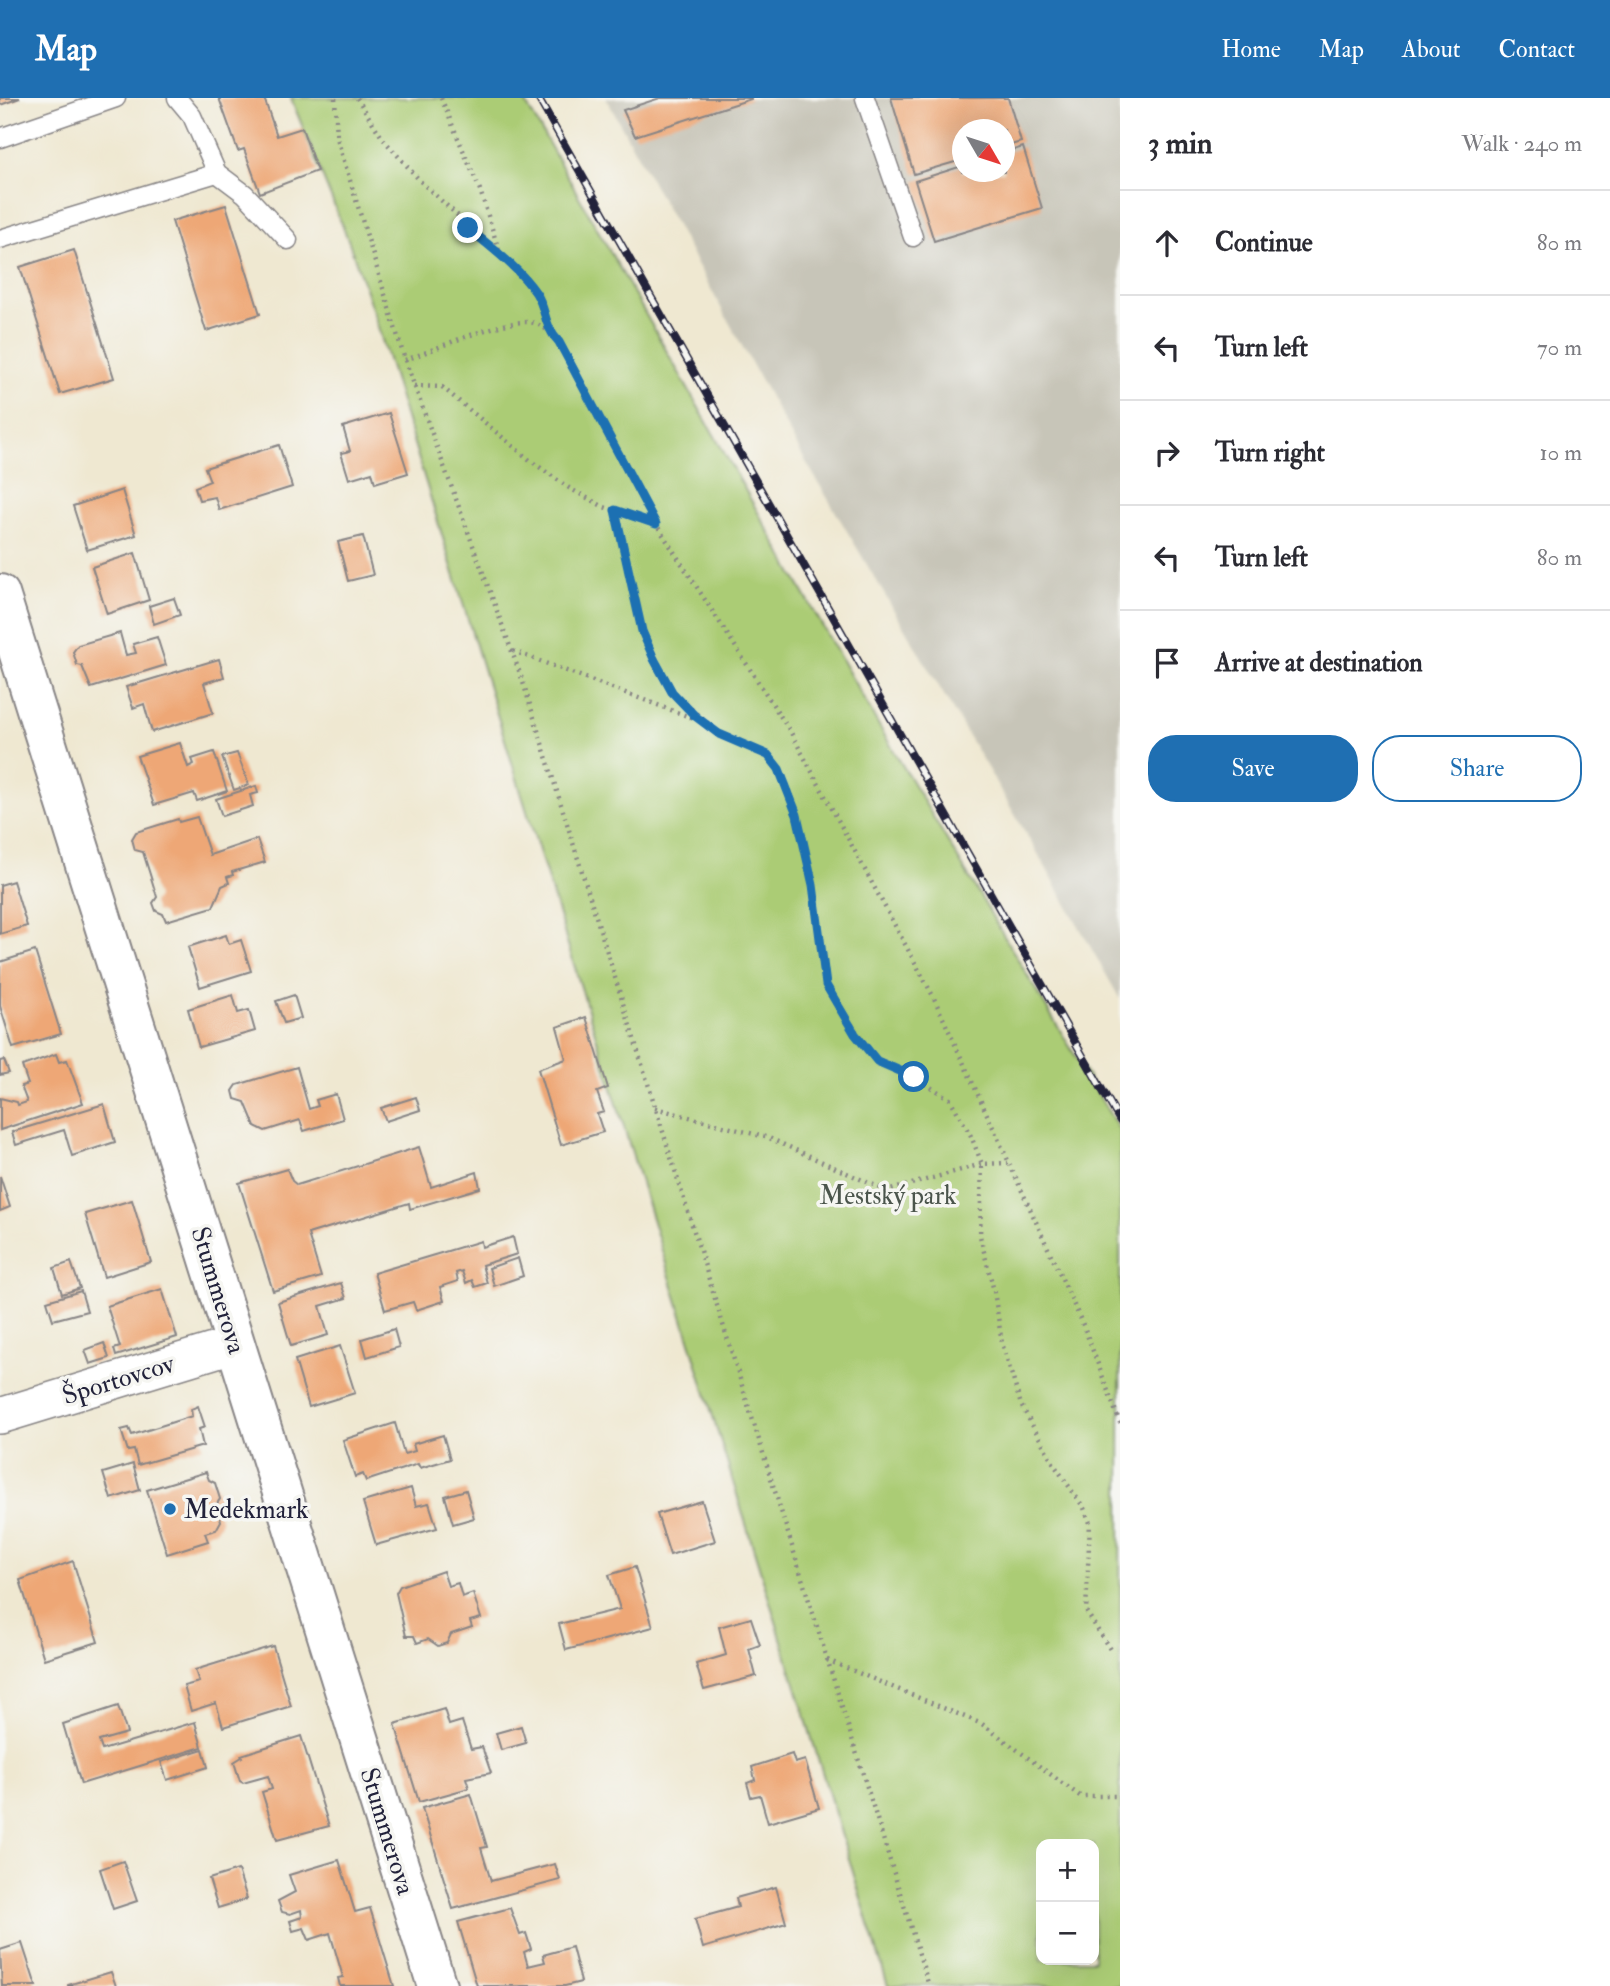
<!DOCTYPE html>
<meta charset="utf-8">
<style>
body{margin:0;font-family:"IM FELL Double Pica",serif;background:#f7f7f7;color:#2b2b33}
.controls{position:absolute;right:21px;bottom:21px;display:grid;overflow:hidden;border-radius:14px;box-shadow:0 7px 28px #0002}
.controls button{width:63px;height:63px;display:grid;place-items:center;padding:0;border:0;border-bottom:2px solid #e1e1e2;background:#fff;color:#2b2b33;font:35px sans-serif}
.compass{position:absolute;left:952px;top:21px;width:63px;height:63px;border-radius:50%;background:#fff;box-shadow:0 7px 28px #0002;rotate:129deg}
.stop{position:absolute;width:21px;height:21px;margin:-16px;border:5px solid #1f6fb2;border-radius:50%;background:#fff}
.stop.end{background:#1f6fb2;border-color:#fff;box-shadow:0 2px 7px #0008}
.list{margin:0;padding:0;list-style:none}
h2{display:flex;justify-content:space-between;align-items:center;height:91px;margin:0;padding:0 28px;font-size:30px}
h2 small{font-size:23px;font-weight:400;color:#7c7c81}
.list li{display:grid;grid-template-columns:46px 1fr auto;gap:21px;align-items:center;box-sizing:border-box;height:105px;padding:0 28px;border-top:2px solid #e1e1e2}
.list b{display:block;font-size:26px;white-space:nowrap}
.list em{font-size:23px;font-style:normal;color:#7c7c81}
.actions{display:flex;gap:14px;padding:21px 28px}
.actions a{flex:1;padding:16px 0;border:2px solid #1f6fb2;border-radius:28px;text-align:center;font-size:24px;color:#1f6fb2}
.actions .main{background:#1f6fb2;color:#fff}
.icon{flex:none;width:38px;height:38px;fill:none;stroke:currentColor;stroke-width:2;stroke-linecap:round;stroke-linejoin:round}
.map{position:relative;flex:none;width:1120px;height:1888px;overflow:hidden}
header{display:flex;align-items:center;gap:42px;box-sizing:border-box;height:98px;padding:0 35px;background:#1f6fb2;color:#fff}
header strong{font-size:33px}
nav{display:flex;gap:38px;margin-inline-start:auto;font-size:24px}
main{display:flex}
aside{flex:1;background:#fff}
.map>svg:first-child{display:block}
</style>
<header>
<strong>Map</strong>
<nav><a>Home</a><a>Map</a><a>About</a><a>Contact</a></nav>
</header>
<main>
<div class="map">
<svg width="1120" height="1888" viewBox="0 0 1120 1888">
<rect width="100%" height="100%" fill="#f6f6f2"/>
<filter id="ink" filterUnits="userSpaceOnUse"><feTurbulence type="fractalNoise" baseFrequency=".0143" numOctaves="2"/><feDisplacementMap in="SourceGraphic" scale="14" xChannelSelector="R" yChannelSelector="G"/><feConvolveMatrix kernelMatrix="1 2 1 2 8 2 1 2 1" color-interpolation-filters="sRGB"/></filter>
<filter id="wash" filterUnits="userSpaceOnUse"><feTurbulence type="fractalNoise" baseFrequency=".00686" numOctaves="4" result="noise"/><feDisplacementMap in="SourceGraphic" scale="28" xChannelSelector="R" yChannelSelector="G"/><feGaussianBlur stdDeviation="1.57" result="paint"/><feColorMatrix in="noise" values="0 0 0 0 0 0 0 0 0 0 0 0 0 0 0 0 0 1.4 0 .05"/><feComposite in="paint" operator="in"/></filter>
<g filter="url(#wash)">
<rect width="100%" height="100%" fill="#efe8d1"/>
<path fill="#c7c5b8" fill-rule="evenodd" d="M606,0H1120V901L1037,754L802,357ZM962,32H1004V74H962Z"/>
<path fill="#abcc74" stroke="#667758" stroke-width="2" fill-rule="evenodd" d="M291,0H523L882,633L1120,1033V1888H888L375,219L349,144ZM1041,1746H1094V1862H1041Z"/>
<g id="blocks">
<g fill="#eea776">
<polygon points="0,0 20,0 0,7"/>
<polygon points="219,0 264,0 277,38 302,30 317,73 260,95 244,51 238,53"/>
<polygon points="660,0 751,0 751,1 635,38 623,12"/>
<polygon points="891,0 1008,0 1021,44 1004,49 1004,32 962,32 962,62 914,76"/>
<polygon points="1023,49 1042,110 934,143 915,83 962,68 962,74 1004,74 1004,55"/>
<polygon points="226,107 260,216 206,233 172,123"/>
<polygon points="74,152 114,280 60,296 20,169"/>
<polygon points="389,315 408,375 375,385 372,374 349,381 341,355 350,353 343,329"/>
<polygon points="279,347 292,389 219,412 215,399 199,402 195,389 210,383 205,370"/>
<polygon points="122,392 136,437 87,452 73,408"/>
<polygon points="363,438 373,477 348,483 338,444"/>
<polygon points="135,455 149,502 107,516 92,469"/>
<polygon points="174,500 180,517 154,526 149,508"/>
<polygon points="120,535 126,557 136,555 133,546 157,539 166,567 91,590 82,568 77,567 73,554 78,547"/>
<polygon points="219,561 224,579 204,585 213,615 152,634 144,606 133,610 126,589"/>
<polygon points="180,645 188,669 194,666 192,661 214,654 227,693 197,703 194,695 154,707 137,658"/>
<polygon points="237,655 249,687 234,692 222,659"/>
<polygon points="256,688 258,695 250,697 253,708 222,718 216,701"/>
<polygon points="197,719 210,757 257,741 265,764 232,774 233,777 227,779 229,785 222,788 213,809 166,823 163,816 156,813 153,805 157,799 143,754 135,752 132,741 136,734 178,721 179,724"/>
<polygon points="13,783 27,828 0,836 0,787"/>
<polygon points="226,837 229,846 241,842 251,873 200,889 188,849"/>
<polygon points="35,853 61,936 13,950 0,908 0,864"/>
<polygon points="233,897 238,915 249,912 255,933 199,949 188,911"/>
<polygon points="294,897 301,920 284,925 276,903"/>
<polygon points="586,919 608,990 597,994 604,1014 597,1016 603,1034 561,1047 538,971 566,961 557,929"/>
<polygon points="56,956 59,964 67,962 83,1005 0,1032 0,1000 17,1004 18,1007 27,1004 21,988 28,986 22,968"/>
<polygon points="4,962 9,975 0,977 0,963"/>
<polygon points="297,969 309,1011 318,1008 316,1002 336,996 343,1021 304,1033 300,1022 265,1033 255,1028 245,1004 235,1001 233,993 237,987"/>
<polygon points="416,999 420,1012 386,1023 381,1010"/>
<polygon points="104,1006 115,1044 72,1058 64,1032 16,1047 12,1034"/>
<polygon points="419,1049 431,1089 477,1074 480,1090 410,1111 409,1105 308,1136 321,1179 273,1193 239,1085 287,1071 292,1083 297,1087"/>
<polygon points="0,1078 10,1109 0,1113"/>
<polygon points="132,1102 151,1164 104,1179 85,1116"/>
<polygon points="513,1139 517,1156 482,1167 487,1185 475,1189 472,1182 466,1185 462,1173 456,1175 458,1183 440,1189 444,1203 416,1212 413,1204 385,1212 374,1175 481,1143 482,1149"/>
<polygon points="518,1160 523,1178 494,1188 489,1170"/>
<polygon points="71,1164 80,1190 62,1196 54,1170"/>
<polygon points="341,1185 346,1200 320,1208 328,1237 291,1248 278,1204"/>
<polygon points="162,1191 177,1239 116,1258 114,1251 120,1249 107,1208"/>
<polygon points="81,1193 87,1213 53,1222 47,1203"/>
<polygon points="394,1231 399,1249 367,1259 362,1241"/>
<polygon points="104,1245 109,1260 90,1266 85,1252"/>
<polygon points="340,1248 355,1295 309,1309 295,1262"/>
<polygon points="198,1308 205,1329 199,1331 203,1348 138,1367 134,1352 128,1353 121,1332 129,1330 132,1337 192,1318 191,1311"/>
<polygon points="395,1325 404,1356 415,1353 413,1346 443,1337 450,1361 420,1370 418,1366 366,1383 363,1376 355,1379 343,1342"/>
<polygon points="133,1366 140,1392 111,1401 103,1375"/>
<polygon points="206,1374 209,1382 215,1385 220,1401 216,1407 221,1423 216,1432 205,1435 208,1443 167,1456 147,1392"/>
<polygon points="411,1390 416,1408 429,1405 437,1430 376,1447 363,1404"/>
<polygon points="466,1392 474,1420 453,1426 445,1398"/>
<polygon points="702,1403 715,1443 670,1457 657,1416"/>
<polygon points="73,1463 98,1544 44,1561 20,1482"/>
<polygon points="635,1469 653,1529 566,1552 559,1526 620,1511 609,1477"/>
<polygon points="443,1473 448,1488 458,1485 462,1499 473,1495 481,1520 470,1523 472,1529 451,1536 447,1545 438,1548 428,1541 417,1545 414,1538 406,1538 396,1495 400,1488"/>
<polygon points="751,1520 760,1547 749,1551 756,1578 704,1592 696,1566 726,1557 719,1529"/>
<polygon points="273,1548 291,1608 223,1629 216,1605 191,1613 184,1588 199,1584 195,1572"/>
<polygon points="118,1608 127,1635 99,1643 102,1652 195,1624 202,1649 81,1686 63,1626"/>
<polygon points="444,1611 449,1627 462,1623 471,1651 482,1649 491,1675 466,1680 469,1690 419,1704 395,1626"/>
<polygon points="521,1628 526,1645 501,1652 496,1635"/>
<polygon points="301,1638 329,1728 277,1742 262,1694 272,1691 268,1678 243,1685 240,1683 234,1664 242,1659 241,1657"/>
<polygon points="203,1651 208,1669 167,1682 161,1664"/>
<polygon points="792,1656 795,1665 805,1662 819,1710 768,1725 760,1697 751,1699 747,1685 755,1682 752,1669"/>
<polygon points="471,1696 487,1749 481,1750 491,1783 555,1766 560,1782 453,1811 422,1710"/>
<polygon points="339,1762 355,1814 370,1810 394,1888 340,1888 338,1880 343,1879 330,1835 309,1842 304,1830 293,1833 290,1823 302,1819 301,1812 290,1816 282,1814 278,1803 295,1794 289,1777"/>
<polygon points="123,1763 137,1803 113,1811 100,1771"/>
<polygon points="238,1772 247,1801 218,1810 209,1781"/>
<polygon points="776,1789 786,1825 703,1850 695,1821 738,1809 736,1800"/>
<polygon points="510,1810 520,1837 526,1835 531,1851 524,1854 528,1868 545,1864 543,1857 572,1849 581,1884 565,1888 477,1888 458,1824"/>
<polygon points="22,1845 36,1888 2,1888 0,1852"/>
<polygon points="111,1874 116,1888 68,1888 68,1887"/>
</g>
</g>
</g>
<g filter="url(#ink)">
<use href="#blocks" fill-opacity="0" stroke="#888586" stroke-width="2"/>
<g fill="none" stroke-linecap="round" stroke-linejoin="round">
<defs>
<g id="lane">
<polyline points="177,0 192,18 217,75 245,96 288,142"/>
<polyline points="865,0 913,139"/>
<polyline points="0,40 116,0"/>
<polyline points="0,141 217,75"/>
</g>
<polyline id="street" points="0,1318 236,1246"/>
<polyline id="secondary" points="0,496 437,1888"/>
</defs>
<use href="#lane" stroke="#888586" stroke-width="21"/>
<use href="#street" stroke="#888586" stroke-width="38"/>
<use href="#secondary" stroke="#888586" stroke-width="42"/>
<g stroke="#888586" stroke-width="4.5" stroke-dasharray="2 5" stroke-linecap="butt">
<polyline points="335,0 337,40 405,262 522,581 929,1888"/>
<polyline points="357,0 383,41 423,86 500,156 537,196 548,233"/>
<polyline points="441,0 480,92 500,156"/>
<path d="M405,262C437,251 496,223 527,224C540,224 551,235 559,244L656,426L790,633L933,898L1084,1229L1120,1325"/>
<polyline points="414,288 442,289 531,363 569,390 604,409 656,426"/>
<polyline points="615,412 642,533 672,594 719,636 768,657 779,671 789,692 813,787 826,887 835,904 877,963 914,979 950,1001 971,1038 982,1066 980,1138 994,1193 1002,1245 1021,1307 1055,1368 1084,1410 1090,1425 1086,1513 1111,1553"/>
<polyline points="513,553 695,621"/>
<polyline points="655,1010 769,1040 887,1093 982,1066 1008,1065"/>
<polyline points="827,1562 982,1626 1080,1698 1120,1698"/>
</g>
<use href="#lane" stroke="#fff" stroke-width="18"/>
<use href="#street" stroke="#fff" stroke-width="35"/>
<use href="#secondary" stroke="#fff" stroke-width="38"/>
<defs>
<polyline id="rail" points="538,0 1120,1023"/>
</defs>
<use href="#rail" stroke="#22223b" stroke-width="8"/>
<use href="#rail" stroke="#f6f6f2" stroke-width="5" stroke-dasharray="16" stroke-linecap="butt"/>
</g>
</g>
<g fill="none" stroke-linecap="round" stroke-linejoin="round" filter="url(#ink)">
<path stroke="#1f6fb2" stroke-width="9" d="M468,130C491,149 519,170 536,195C547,212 543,227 559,244L656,426L615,412L642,533L654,561L672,594L695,618L719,636L768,657L779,671L797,717L813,787L826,887L855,936L877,963L914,979"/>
</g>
<circle fill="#1f6fb2" stroke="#f6f6f2" stroke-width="2.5" cx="170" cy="1411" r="7"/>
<g text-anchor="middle" stroke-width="7" stroke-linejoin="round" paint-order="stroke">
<g font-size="26" fill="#4b554c" stroke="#f6f6f2">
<text x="888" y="1106">Mestský park</text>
</g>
<g font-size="26" fill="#22223b" stroke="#f6f6f2">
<text transform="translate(219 1192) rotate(73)" y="9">Stummerova</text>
<text transform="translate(118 1281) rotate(-17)" y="9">Športovcov</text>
<text transform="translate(388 1733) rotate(73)" y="9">Stummerova</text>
</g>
<g font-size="26" fill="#22223b" stroke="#f6f6f2" text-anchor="start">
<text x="184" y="1420">Medekmark</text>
</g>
</g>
</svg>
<div class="controls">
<button>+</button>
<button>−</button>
</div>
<svg class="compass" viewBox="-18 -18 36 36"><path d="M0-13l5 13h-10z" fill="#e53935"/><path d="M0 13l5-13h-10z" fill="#7c7c81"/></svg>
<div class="stop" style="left:914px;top:979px"></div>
<div class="stop end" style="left:468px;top:130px"></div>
</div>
<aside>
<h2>3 min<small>Walk · 240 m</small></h2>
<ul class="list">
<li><svg class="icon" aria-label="ahead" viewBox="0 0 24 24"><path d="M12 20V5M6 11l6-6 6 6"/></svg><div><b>Continue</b></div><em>80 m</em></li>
<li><svg class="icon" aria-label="left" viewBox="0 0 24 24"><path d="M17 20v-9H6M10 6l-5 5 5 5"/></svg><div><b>Turn left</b></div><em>70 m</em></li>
<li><svg class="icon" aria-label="right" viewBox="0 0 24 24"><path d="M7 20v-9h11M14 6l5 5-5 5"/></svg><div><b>Turn right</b></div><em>10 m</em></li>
<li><svg class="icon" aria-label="left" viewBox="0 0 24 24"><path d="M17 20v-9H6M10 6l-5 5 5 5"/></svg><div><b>Turn left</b></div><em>80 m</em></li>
<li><svg class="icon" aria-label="arrive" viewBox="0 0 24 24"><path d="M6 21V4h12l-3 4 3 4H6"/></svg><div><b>Arrive at destination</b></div></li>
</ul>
<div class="actions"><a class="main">Save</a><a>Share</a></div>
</aside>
</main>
